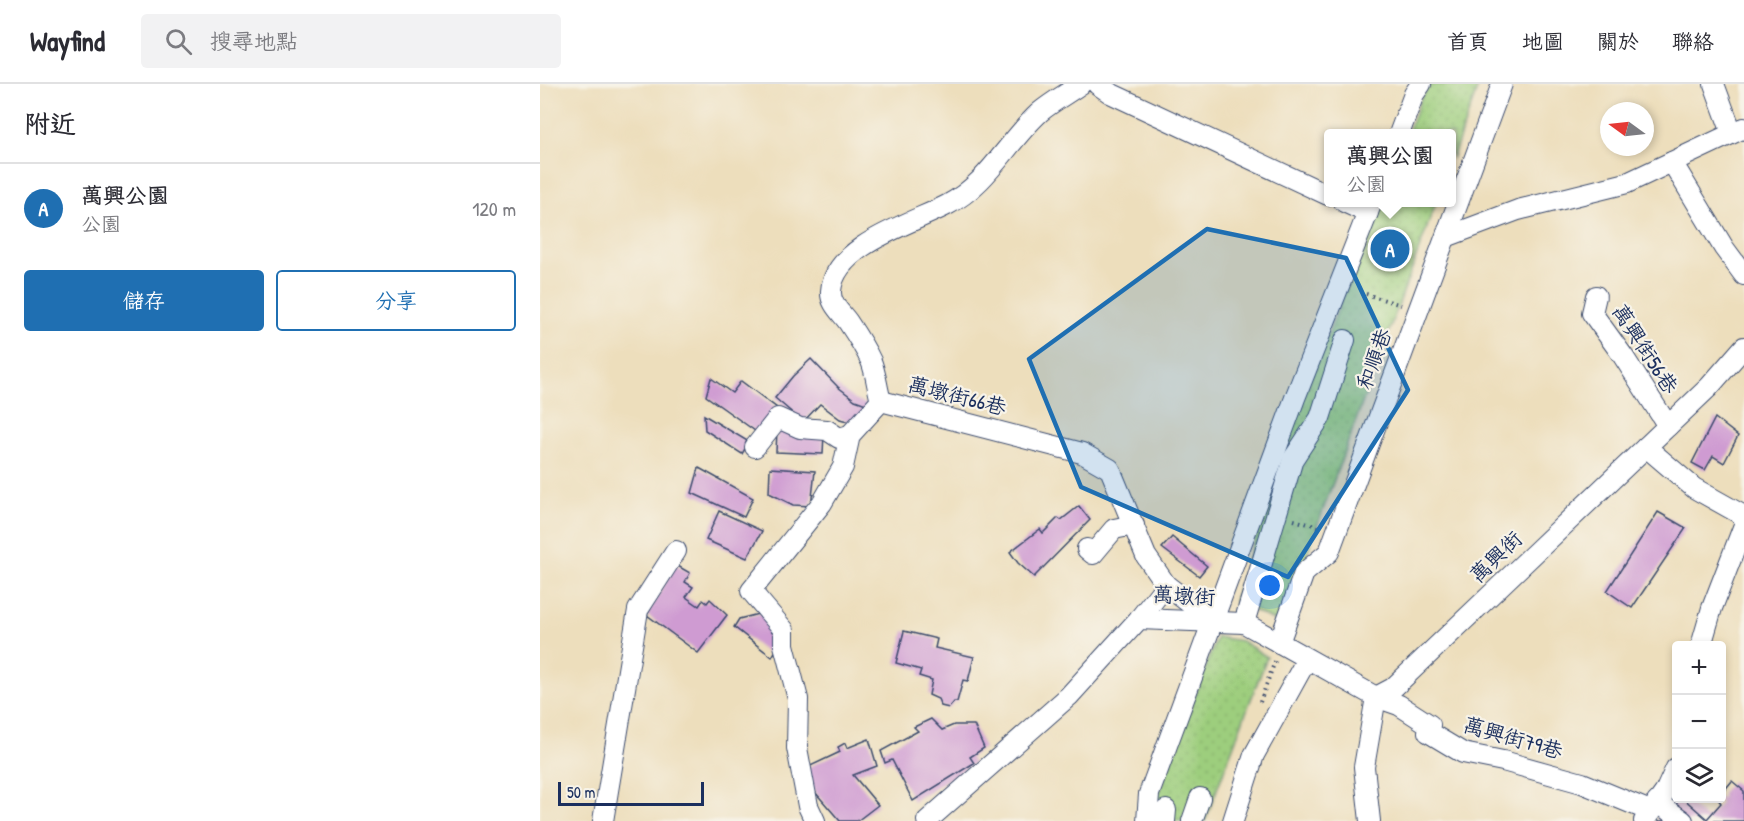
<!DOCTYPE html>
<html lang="zh-TW">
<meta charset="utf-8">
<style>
body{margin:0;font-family:"Patrick Hand","LXGW WenKai TC",sans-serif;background:#f2f2f3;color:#2b2b33}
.controls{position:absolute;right:18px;bottom:18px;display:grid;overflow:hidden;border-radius:6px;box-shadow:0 3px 9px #0003}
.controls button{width:54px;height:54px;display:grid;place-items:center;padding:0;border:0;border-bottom:2px solid #e1e1e2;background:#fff;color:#2b2b33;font:30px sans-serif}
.compass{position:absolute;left:1060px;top:18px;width:54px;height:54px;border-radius:50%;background:#fff;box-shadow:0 3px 9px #0003;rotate:285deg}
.scale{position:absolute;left:18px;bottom:15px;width:146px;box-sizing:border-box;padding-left:6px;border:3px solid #1b2f5e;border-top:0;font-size:16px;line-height:21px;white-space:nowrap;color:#1b2f5e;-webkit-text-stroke:4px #f7f3e8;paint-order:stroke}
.you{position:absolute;left:730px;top:502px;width:21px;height:21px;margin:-15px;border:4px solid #fff;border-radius:50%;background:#1a73e8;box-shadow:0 0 0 9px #1a73e833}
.badge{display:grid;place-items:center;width:39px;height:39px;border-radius:50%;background:#1f6fb2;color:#fff;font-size:20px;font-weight:700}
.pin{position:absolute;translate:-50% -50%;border:3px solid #fff;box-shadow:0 2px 6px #0006}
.popup{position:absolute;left:784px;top:45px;width:132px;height:78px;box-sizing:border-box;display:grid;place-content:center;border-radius:6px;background:#fff;filter:drop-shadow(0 2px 4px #0005);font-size:20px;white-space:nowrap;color:#7c7c81}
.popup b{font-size:22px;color:#2b2b33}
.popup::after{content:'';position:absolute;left:50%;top:100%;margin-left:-12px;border:12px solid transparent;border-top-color:#fff}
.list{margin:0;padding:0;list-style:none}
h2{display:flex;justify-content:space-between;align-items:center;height:78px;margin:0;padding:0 24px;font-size:26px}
h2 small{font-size:20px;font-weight:400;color:#7c7c81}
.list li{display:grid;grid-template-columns:39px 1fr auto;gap:18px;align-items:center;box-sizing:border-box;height:90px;padding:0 24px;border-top:2px solid #e1e1e2}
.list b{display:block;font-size:22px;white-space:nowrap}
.list p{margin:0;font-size:20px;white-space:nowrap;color:#7c7c81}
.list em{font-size:20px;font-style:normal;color:#7c7c81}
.actions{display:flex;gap:12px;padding:18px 24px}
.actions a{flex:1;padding:14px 0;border:2px solid #1f6fb2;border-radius:6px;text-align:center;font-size:21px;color:#1f6fb2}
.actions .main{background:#1f6fb2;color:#fff}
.icon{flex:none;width:33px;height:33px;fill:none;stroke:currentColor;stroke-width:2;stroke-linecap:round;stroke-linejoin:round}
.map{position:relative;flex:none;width:1204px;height:737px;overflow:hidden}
header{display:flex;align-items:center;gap:36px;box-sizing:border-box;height:84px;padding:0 30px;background:#fff;border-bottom:2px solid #e1e1e2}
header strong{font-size:28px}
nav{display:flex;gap:33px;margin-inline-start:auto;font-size:21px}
.search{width:420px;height:54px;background:#f2f2f3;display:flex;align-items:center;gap:15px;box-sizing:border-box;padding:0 21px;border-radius:6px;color:#7c7c81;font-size:22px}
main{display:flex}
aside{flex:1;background:#fff}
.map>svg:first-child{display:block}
</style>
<header>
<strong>Wayfind</strong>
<div class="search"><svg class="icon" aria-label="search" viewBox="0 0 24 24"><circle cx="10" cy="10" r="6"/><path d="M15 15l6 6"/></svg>搜尋地點</div>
<nav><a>首頁</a><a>地圖</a><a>關於</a><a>聯絡</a></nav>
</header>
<main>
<aside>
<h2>附近<small></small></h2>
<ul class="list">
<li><span class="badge">A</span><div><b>萬興公園</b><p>公園</p></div><em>120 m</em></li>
</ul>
<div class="actions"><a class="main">儲存</a><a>分享</a></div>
</aside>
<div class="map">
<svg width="1204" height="737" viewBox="0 0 1204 737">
<defs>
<pattern id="park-dots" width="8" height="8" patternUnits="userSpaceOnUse" patternTransform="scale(1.5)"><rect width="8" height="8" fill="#9dce7d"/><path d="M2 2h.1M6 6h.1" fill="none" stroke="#87b16e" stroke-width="1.8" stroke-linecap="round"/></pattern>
</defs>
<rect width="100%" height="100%" fill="#f7f3e8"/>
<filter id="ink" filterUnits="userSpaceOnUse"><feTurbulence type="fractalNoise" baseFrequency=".0167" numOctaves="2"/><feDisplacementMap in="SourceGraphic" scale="12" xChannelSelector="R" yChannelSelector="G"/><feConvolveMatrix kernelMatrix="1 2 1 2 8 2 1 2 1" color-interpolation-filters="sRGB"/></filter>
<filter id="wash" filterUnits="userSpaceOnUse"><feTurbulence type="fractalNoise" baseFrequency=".008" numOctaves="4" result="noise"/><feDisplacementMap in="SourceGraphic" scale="24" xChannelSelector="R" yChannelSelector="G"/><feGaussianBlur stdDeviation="1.35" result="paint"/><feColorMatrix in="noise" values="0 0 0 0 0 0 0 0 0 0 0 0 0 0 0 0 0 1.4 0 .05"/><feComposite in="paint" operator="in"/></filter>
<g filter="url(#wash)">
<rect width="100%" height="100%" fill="#eddebc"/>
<g fill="url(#park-dots)" stroke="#5c7e6e" stroke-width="1.5">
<polygon points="891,0 939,0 912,75 912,50 867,50 881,14"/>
<polygon points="840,119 896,119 741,540 694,517 762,316"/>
<polygon points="677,553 702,557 727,573 665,737 616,737 617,714"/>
</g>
<g id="blocks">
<g fill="#cf9bd2">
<polygon points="271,275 298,303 315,316 329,321 314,339 300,335 280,320 263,338 235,314 253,292"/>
<polygon points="171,294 192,309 201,297 237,324 218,349 166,312"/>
<polygon points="164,331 209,358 202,370 165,346"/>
<polygon points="1175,334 1198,352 1184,379 1173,372 1165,386 1152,379"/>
<polygon points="237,346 284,349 283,370 236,368"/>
<polygon points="159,384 213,414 204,433 152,409"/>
<polygon points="230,384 275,387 271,422 253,421 229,409"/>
<polygon points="539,422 550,436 494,493 478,479 470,468 500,445 503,449 518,434 521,436"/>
<polygon points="179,427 222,447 207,474 166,456"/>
<polygon points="1118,428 1146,444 1092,524 1067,507"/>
<polygon points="632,453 667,482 659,492 622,464"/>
<polygon points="136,481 150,489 145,498 153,503 146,513 159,522 163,516 167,519 170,515 187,531 158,569 107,531"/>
<polygon points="222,529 237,541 232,547 242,556 232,573 194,543 199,535"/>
<polygon points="364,547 397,555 395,564 434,573 428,597 423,596 417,618 414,618 409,624 401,622 398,615 389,611 392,596 379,592 381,586 356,579"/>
<polygon points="391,635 402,646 414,641 434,641 444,664 430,673 434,679 373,717 352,676 345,679 341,667 378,647 374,643"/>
<polygon points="329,655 337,682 313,691 338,721 317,737 300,737 275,708 264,685 300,668 298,663 305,659 307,664"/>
<polygon points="1192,697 1204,707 1204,737 1120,737 1117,735 1128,722 1133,706 1136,709 1136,714 1143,714 1167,735 1181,719 1177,714 1182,714 1182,709"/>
</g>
</g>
</g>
<g filter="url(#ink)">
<use href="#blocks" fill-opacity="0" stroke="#3a496c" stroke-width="1.5"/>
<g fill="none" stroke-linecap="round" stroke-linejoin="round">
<defs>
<g id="minor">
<polyline points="557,0 570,9 788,111"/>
<polyline points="1174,0 1192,49"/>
<polyline points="859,50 874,10 881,0"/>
<polyline points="1132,78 1184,164 1204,191"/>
<polyline points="804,118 828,129"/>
<polyline points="906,153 978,126 1087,99 1204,44"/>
<polyline points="1056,212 1052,229 1083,272 1128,342"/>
<path d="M341,317C337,304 336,289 331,277C325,264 316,250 308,238C301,228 290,220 291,207C294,161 373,139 407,121C448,100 467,58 500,28C512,18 528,9 541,0"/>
<polyline points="215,363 238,334 260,344 287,346 299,354 310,351"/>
<polyline points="1106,363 1154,404 1204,432"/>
<polyline points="547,465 553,470 574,445 594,441"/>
<polyline points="599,535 626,501"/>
<polyline points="704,539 753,375 780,334 805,256"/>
<polyline points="739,559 764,489 789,468 962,0"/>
<polyline points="1161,562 1172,524 1204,441"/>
<polyline points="836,613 853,604 1169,303 1204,263"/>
<polyline points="836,613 859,621 890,641 888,648 923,669 963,677 1042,699 1110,727"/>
<polyline points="1117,718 1143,737"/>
<polyline points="63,737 98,526 136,467"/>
<polyline points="275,737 268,722 257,664 258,615 244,561 244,546 211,507 282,419 303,383 310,351 341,317 542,369 570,385 606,472 626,501 674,538"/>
<polyline points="387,737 529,612 599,535 704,539 836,613 824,683 830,737"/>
<polyline points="607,737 609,710 755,314 832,118"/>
<polyline points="625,737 626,726"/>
<polyline points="652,737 660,714"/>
<polyline points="693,737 714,671 767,575"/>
<polyline points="1104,737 1125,708 1136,684"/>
</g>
</defs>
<use href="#minor" stroke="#3a496c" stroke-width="22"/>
<g stroke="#3a496c" stroke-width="4" stroke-dasharray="1.5 4.5" stroke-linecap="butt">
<polyline points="826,210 861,221"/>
<polyline points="754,436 779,443"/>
<polyline points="720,618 735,577"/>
</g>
<use href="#minor" stroke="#fff" stroke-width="20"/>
</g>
</g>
<path fill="#1f6fb2" fill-opacity="0.2" stroke="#1f6fb2" stroke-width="4.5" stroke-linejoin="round" d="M667,145L806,174L868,306L748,493L541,403L489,275Z"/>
<g text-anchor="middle" stroke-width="4.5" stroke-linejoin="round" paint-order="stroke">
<g font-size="21" fill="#1b2f5e" stroke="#f7f3e8">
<text transform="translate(1105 265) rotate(57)" y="7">萬興街56巷</text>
<text transform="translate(834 275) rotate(-70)" y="7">和順巷</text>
<text transform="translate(417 312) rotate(14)" y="7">萬墩街66巷</text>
<text transform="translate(956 473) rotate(-44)" y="7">萬興街</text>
<text transform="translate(644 512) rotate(3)" y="7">萬墩街</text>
<text transform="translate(973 654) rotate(16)" y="7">萬興街79巷</text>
</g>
</g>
</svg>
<div class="controls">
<button>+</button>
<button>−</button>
<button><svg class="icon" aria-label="layers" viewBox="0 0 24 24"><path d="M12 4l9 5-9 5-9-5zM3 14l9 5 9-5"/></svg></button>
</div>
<svg class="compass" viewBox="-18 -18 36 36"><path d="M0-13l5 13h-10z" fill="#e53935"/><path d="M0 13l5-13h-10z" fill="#7c7c81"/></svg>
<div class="scale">50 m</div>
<div class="you"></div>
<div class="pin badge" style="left:850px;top:165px">A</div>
<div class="popup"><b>萬興公園</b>公園</div>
</div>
</main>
